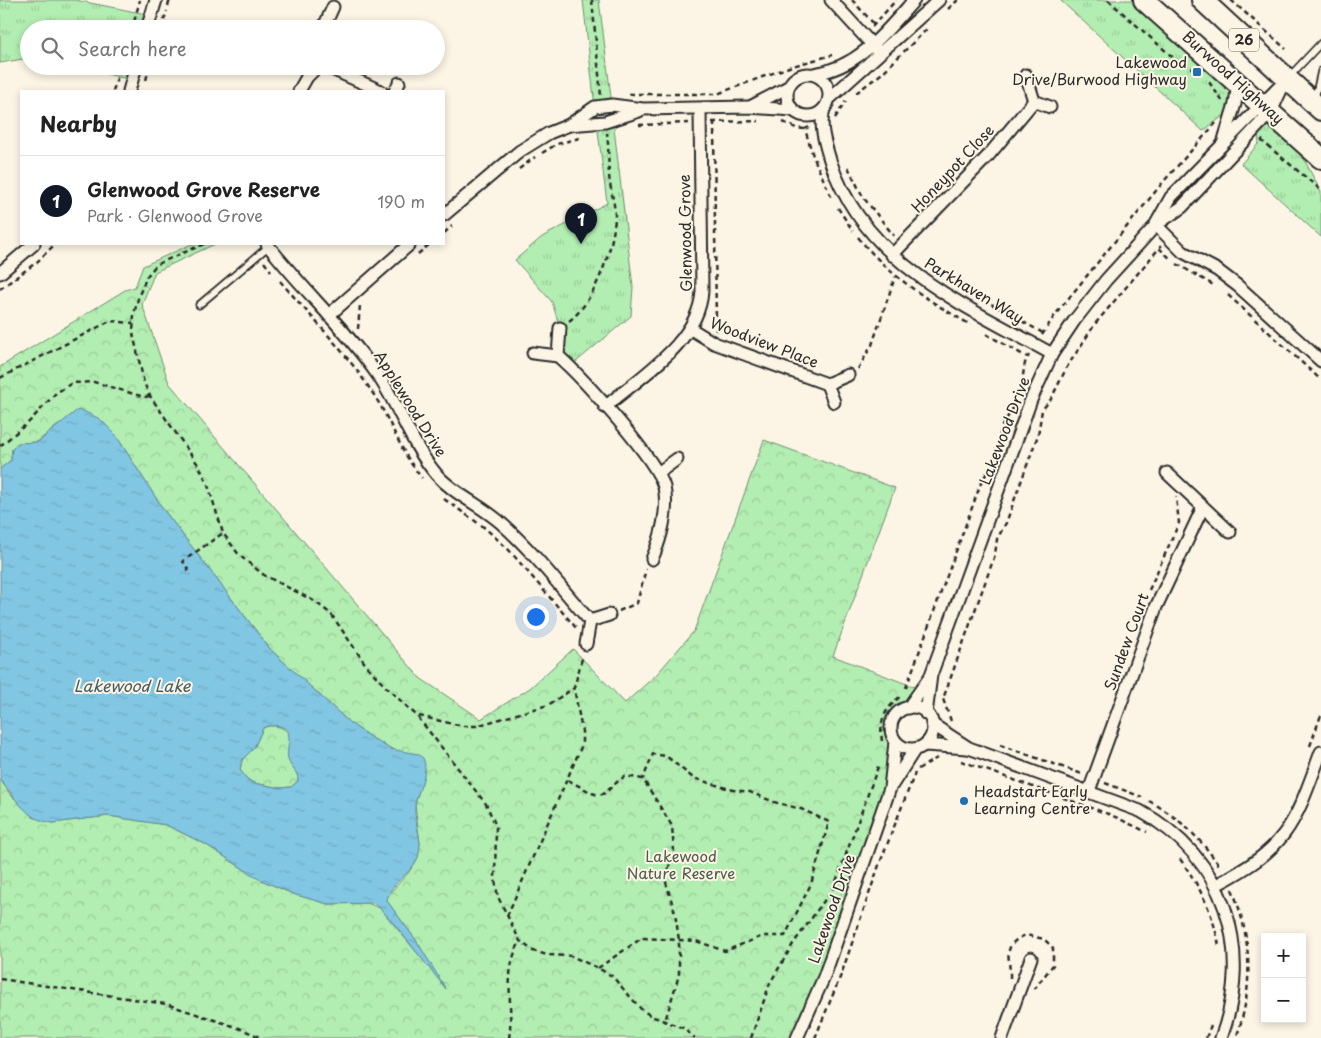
<!DOCTYPE html>
<meta charset="utf-8">
<style>
body{margin:0;font-family:"Playpen Sans",sans-serif;background:#f2f2f2;color:#222}
.controls{position:absolute;right:15px;bottom:15px;display:grid;overflow:hidden;border-radius:0px;box-shadow:0 2px 8px #0003}
.controls button{width:45px;height:45px;display:grid;place-items:center;padding:0;border:0;border-bottom:1px solid #e0e0e0;background:#fff;color:#222;font:25px sans-serif}
.you{position:absolute;left:535px;top:616px;width:18px;height:18px;margin:-12px;border:4px solid #fff;border-radius:50%;background:#1a73e8;box-shadow:0 0 0 8px #1a73e833}
.badge{display:grid;place-items:center;width:32px;height:32px;border-radius:50%;background:#111827;color:#fff;font-size:16px;font-weight:700}
.pin{position:absolute;translate:-50% -41px;filter:drop-shadow(0 1px 2px #0008)}
.pin::after{content:'';position:absolute;top:26px;width:18px;height:15px;background:inherit;clip-path:polygon(0 0,100% 0,50% 100%)}
.list{margin:0;padding:0;list-style:none}
h2{display:flex;justify-content:space-between;align-items:center;height:65px;margin:0;padding:0 20px;font-size:21px}
h2 small{font-size:16px;font-weight:400;color:#767676}
.list li{display:grid;grid-template-columns:32px 1fr auto;gap:15px;align-items:center;box-sizing:border-box;height:90px;padding:0 20px;border-top:1px solid #e0e0e0}
.list b{display:block;font-size:19px;white-space:nowrap}
.list p{margin:0;font-size:16px;white-space:nowrap;color:#767676}
.list em{font-size:16px;font-style:normal;color:#767676}
.icon{flex:none;width:28px;height:28px;fill:none;stroke:currentColor;stroke-width:2;stroke-linecap:round;stroke-linejoin:round}
.map{position:relative;flex:none;width:1321px;height:1038px;overflow:hidden}
.search{position:absolute;background:#fff;box-shadow:0 2px 8px #0003;left:20px;top:20px;width:425px;height:55px;display:flex;align-items:center;gap:12px;box-sizing:border-box;padding:0 18px;border-radius:28px;color:#767676;font-size:19px}
.panel{position:absolute;background:#fff;box-shadow:0 2px 8px #0003;left:20px;top:90px;width:425px;height:155px;border-radius:0px}
.map>svg:first-child{display:block}
</style>
<div class="map">
<svg width="1321" height="1038" viewBox="0 0 1321 1038">
<defs>
<pattern id="forest-crowns" width="20" height="18" patternUnits="userSpaceOnUse" patternTransform="scale(1.25)"><rect width="20" height="18" fill="#b2edb1"/><path d="M2 6a3 3 0 1 1 6 0M12 15a3 3 0 1 1 6 0" fill="none" stroke="#99cb98"/></pattern>
<pattern id="park-tufts" width="24" height="20" patternUnits="userSpaceOnUse" patternTransform="scale(1.25)"><rect width="24" height="20" fill="#b2edb1"/><path d="M3 7l-1-3M5 7V3M7 7l1-3M15 17l-1-3M17 17v-4M19 17l1-3" fill="none" stroke="#99cb98"/></pattern>
<pattern id="water-ripples" width="26" height="14" patternUnits="userSpaceOnUse" patternTransform="scale(1.25)"><rect width="26" height="14" fill="#81c6e2"/><path d="M2 4q2-2 4 0t4 0M15 11q2-2 4 0t4 0" fill="none" stroke="#70aac2"/></pattern>
</defs>
<rect width="100%" height="100%" fill="#fcf5e5"/>
<filter id="ink" filterUnits="userSpaceOnUse"><feTurbulence type="fractalNoise" baseFrequency=".02" numOctaves="2"/><feDisplacementMap in="SourceGraphic" scale="10" xChannelSelector="R" yChannelSelector="G"/><feConvolveMatrix kernelMatrix="1 2 1 2 8 2 1 2 1" color-interpolation-filters="sRGB"/></filter>
<g filter="url(#ink)">
<g fill="url(#forest-crowns)" stroke="#6e8c6e">
<polygon points="192,244 215,244 155,272 142,304 169,383 420,678 481,719 530,688 573,649 625,703 656,675 694,631 764,440 895,488 833,656 920,689 909,706 896,715 892,721 891,728 895,742 890,788 797,1038 0,1038 0,779 10,794 33,817 53,823 108,816 166,825 205,844 259,879 293,894 328,904 367,903 380,908 442,983 416,940 387,901 388,895 409,872 418,857 420,843 415,805 425,769 417,754 398,752 370,737 350,723 270,649 163,509 115,434 58,425 37,442 19,443 12,449 11,460 0,469 0,367 125,290 135,287 143,266"/>
<path d="M268,726C279,725 291,729 290,742C290,746 288,751 288,754C290,764 299,771 298,781L291,787L281,788L254,783L247,779L240,770L242,760L254,748L263,728Z"/>
</g>
<g fill="url(#park-tufts)" stroke="#6e8c6e">
<polygon points="0,0 75,0 151,15 147,29 29,29 29,58 0,63"/>
<polygon points="583,0 599,0 612,105 595,107"/>
<polygon points="1060,0 1144,0 1238,83 1234,108 1203,131"/>
<polygon points="73,66 136,66 132,80"/>
<polygon points="1271,112 1288,128 1321,192 1321,237 1241,164 1259,143 1257,127"/>
<polygon points="613,120 633,287 631,316 570,367 558,356 560,328 552,302 515,260 542,237 607,203 597,123"/>
</g>
<path fill="url(#water-ripples)" stroke="#5f8899" fill-rule="evenodd" d="M81,410L100,419L115,434L163,509L270,649L350,723L370,737L390,749L418,754L423,758C430,774 416,791 415,807C414,824 424,841 418,857C412,874 388,884 387,901L416,940L446,989L395,925L380,908L373,903L328,904L293,894L259,879L205,844L166,825L108,816L53,823L43,821L33,817L20,805L0,779V469L11,460L12,449L19,443L38,442L76,411ZM268,726C300,723 285,744 288,759C290,768 299,772 298,781L291,787L281,788L253,783L247,779L240,770L242,760L254,748L263,728Z"/>
<g fill="none" stroke-linecap="round" stroke-linejoin="round">
<defs>
<g id="service">
<polyline points="1290,76 1321,43"/>
<polyline points="1315,98 1321,71"/>
<polyline points="199,305 269,246"/>
</g>
<g id="minor">
<polyline points="831,0 877,50"/>
<polyline points="147,29 156,0"/>
<polyline points="323,29 333,7"/>
<polyline points="325,66 381,91"/>
<circle cx="808" cy="95" r="21"/>
<path d="M814,74C859,67 885,33 914,0"/>
<polyline points="1026,75 1034,101 1050,107"/>
<polyline points="129,91 136,66"/>
<polyline points="299,91 307,77 318,66"/>
<polyline points="395,91 399,83"/>
<polyline points="829,99 939,0"/>
<polyline points="752,106 788,87"/>
<path d="M824,109C819,126 825,143 830,160C863,263 966,306 1052,354"/>
<polyline points="569,125 605,122 639,111"/>
<polyline points="1224,140 1235,104 1238,83"/>
<polyline points="444,215 520,151 549,133 569,125 595,107 612,105 643,109 748,107 793,110"/>
<polyline points="1156,224 1171,197 1280,86"/>
<polyline points="1156,225 1183,252 1217,270 1238,286 1321,361"/>
<path d="M267,244C302,289 345,328 377,374C400,407 411,445 437,475C455,495 481,505 501,523C534,552 561,588 590,621"/>
<polyline points="892,255 988,156 1034,101"/>
<polyline points="0,273 34,244"/>
<polyline points="329,315 410,244"/>
<polyline points="691,329 714,343 827,384 848,375"/>
<polyline points="533,353 558,356 560,328"/>
<path d="M558,356C582,377 657,460 664,487C669,509 661,539 652,559"/>
<polyline points="827,384 834,402"/>
<path d="M605,407C641,376 699,342 702,291L700,109"/>
<polyline points="658,473 677,459"/>
<polyline points="1167,473 1230,532"/>
<polyline points="586,644 590,621 609,615"/>
<circle cx="912" cy="728" r="21"/>
<polyline points="908,708 930,677"/>
<polyline points="926,714 931,675 1031,400 1052,354 1074,321 1106,280 1156,225 1182,207 1271,112 1286,79"/>
<path d="M932,724L969,748L1140,811C1225,857 1254,949 1221,1038"/>
<polyline points="925,745 967,748"/>
<polyline points="892,785 915,749"/>
<polyline points="1089,791 1156,607 1203,507"/>
<path d="M1216,885C1288,847 1294,826 1321,752"/>
<polyline points="797,1038 824,977 890,788 895,742"/>
<polyline points="1002,1038 1031,958"/>
</g>
<g id="trunk">
<polyline points="1144,0 1321,158"/>
<polyline points="1202,0 1321,110"/>
</g>
</defs>
<use href="#service" stroke="#2b2b2b" stroke-width="9"/>
<use href="#minor" stroke="#2b2b2b" stroke-width="15"/>
<use href="#trunk" stroke="#2b2b2b" stroke-width="24"/>
<g stroke="#2b2b2b" stroke-width="2.5" stroke-dasharray="5 4" stroke-linecap="butt">
<polyline points="592,0 601,96"/>
<polyline points="852,0 874,24"/>
<polyline points="1108,0 1177,61 1196,70"/>
<polyline points="1231,0 1286,49"/>
<polyline points="168,6 170,0"/>
<polyline points="948,9 958,0"/>
<polyline points="872,27 896,0"/>
<polyline points="132,29 140,0"/>
<polyline points="161,29 167,11"/>
<polyline points="146,80 150,66"/>
<polyline points="1209,82 1223,102"/>
<polyline points="113,91 121,66"/>
<polyline points="856,93 881,74 928,28"/>
<polyline points="629,94 717,94 789,67 832,55"/>
<polyline points="835,118 846,101"/>
<polyline points="712,122 759,121"/>
<polyline points="714,122 716,331"/>
<polyline points="783,122 796,128 805,129"/>
<polyline points="639,125 689,123"/>
<polyline points="809,127 805,129 813,156 832,199"/>
<polyline points="1262,139 1262,141 1321,190"/>
<polyline points="542,153 557,144 583,137"/>
<polyline points="848,167 863,197 894,236"/>
<polyline points="519,169 535,157"/>
<polyline points="838,208 853,231"/>
<polyline points="444,233 452,226"/>
<path d="M858,237C889,276 927,300 971,325"/>
<polyline points="204,244 157,264 147,276 139,295 134,314 133,333 144,383 150,396 199,466 207,482 223,533 239,555 264,575 314,601 331,614 366,665 384,685 417,716 486,804 496,826 495,880 498,897 520,941 533,951 547,955 571,956 598,968 612,976 641,1009 651,1016 683,1028 695,1038"/>
<polyline points="1159,248 1171,259"/>
<polyline points="418,254 430,244"/>
<polyline points="264,262 271,271"/>
<polyline points="1177,264 1215,286"/>
<path d="M280,281C311,317 346,352 372,392C391,420 400,452 422,478"/>
<polyline points="952,282 1043,333"/>
<polyline points="0,289 37,262 55,244"/>
<polyline points="1228,295 1321,380"/>
<path d="M569,321C594,303 614,248 615,217C615,203 610,189 609,175C608,161 609,147 607,133"/>
<polyline points="358,329 360,305"/>
<polyline points="986,334 1027,357"/>
<polyline points="1042,335 1055,315 1164,181 1216,123"/>
<polyline points="858,369 872,345 895,277"/>
<polyline points="0,378 110,321 133,323"/>
<polyline points="1020,393 1025,363 1029,355"/>
<polyline points="0,446 29,422 56,393 72,383 94,382 144,397 150,396"/>
<polyline points="444,499 485,528 509,550 577,629"/>
<polyline points="189,571 183,561 223,533"/>
<polyline points="1149,590 1179,523 1176,497"/>
<polyline points="619,611 637,603 646,569"/>
<polyline points="906,688 981,483 994,460 1002,426 1015,405"/>
<polyline points="419,716 462,726 476,726 548,705 574,688"/>
<polyline points="951,721 943,699 995,555 997,539 1006,523 1038,435 1042,410 1051,399 1067,367 1095,324 1161,246"/>
<path d="M882,741C879,719 885,709 902,695"/>
<polyline points="1000,745 1082,774"/>
<polyline points="1310,746 1321,715"/>
<polyline points="961,761 1111,815 1147,832"/>
<polyline points="918,769 937,758"/>
<polyline points="568,780 592,793 598,795 606,793 612,786 625,776 643,779 672,826 674,851 665,879 675,913 679,940 679,975 665,1021"/>
<polyline points="1105,783 1142,797"/>
<path d="M1149,801C1179,817 1202,840 1221,868"/>
<path d="M1180,859C1200,886 1213,913 1219,946"/>
<path d="M1232,889C1252,938 1254,988 1236,1038"/>
<polyline points="507,916 582,745 582,731 574,688 583,655"/>
<polyline points="598,968 642,938 696,941 725,951 763,936 785,936 811,884 829,822 801,809 774,802 750,792 733,790 693,778 666,756 653,754 643,779"/>
<path d="M1010,978C1011,958 1000,945 1026,935L1044,939L1053,948V965L1034,989"/>
<polyline points="0,979 166,1004 239,1028 262,1038"/>
<path d="M509,1038C514,1005 502,972 520,942"/>
<polyline points="751,1038 770,983 793,944 834,887 879,764"/>
<polyline points="815,1038 841,975 878,868 915,773"/>
<polyline points="1206,1038 1211,1025"/>
</g>
<use href="#service" stroke="#fcf5e5" stroke-width="5.5"/>
<use href="#minor" stroke="#fcf5e5" stroke-width="11"/>
<use href="#trunk" stroke="#fcf5e5" stroke-width="20"/>
</g>
</g>
<g fill="#1f6fb2" stroke="#fcf5e5" stroke-width="2">
<rect x="1192" y="67" width="10" height="10" rx="2.5"/>
<circle cx="964" cy="801" r="5"/>
</g>
<g text-anchor="middle" stroke-width="4" stroke-linejoin="round" paint-order="stroke">
<rect fill="#fcf5e5" stroke="#6a6863" stroke-width="1" x="1229" y="28.5" width="30" height="23" rx="4"/>
<g font-size="14" font-weight="bold" fill="#2b2b2b">
<text x="1244" y="45">26</text>
</g>
<g font-size="15" fill="#2b2b2b" stroke="#fcf5e5" text-anchor="end">
<text x="1187" y="68">Lakewood<tspan x="1187" dy="17">Drive/Burwood Highway</tspan></text>
<text x="974" y="797" text-anchor="start">Headstart Early<tspan x="974" dy="17">Learning Centre</tspan></text>
</g>
<g font-size="15" fill="#2b2b2b" stroke="#fcf5e5">
<text transform="translate(1233 78) rotate(42)" y="5">Burwood Highway</text>
<text transform="translate(953 169) rotate(-47)" y="5">Honeypot Close</text>
<text transform="translate(686 233) rotate(-91)" y="5">Glenwood Grove</text>
<text transform="translate(974 291) rotate(31)" y="5">Parkhaven Way</text>
<text transform="translate(764 343) rotate(21)" y="5">Woodview Place</text>
<text transform="translate(410 404) rotate(58)" y="5">Applewood Drive</text>
<text transform="translate(1005 431) rotate(-69)" y="5">Lakewood Drive</text>
<text transform="translate(1127 642) rotate(-70)" y="5">Sundew Court</text>
<text transform="translate(832 909) rotate(-71)" y="5">Lakewood Drive</text>
</g>
<g font-size="15" fill="#4d5c4c" stroke="#fcf5e5">
<text x="681" y="862">Lakewood<tspan x="681" dy="17">Nature Reserve</tspan></text>
</g>
<g font-size="16" font-style="italic" fill="#455a62" stroke="#fcf5e5">
<text x="132" y="692">Lakewood Lake</text>
</g>
</g>
</svg>
<div class="controls">
<button>+</button>
<button>−</button>
</div>
<div class="you"></div>
<div class="pin badge" style="left:581px;top:244px">1</div>
<div class="search"><svg class="icon" aria-label="search" viewBox="0 0 24 24"><circle cx="10" cy="10" r="6"/><path d="M15 15l6 6"/></svg>Search here</div>
<section class="panel">
<h2>Nearby<small></small></h2>
<ul class="list">
<li><span class="badge">1</span><div><b>Glenwood Grove Reserve</b><p>Park · Glenwood Grove</p></div><em>190 m</em></li>
</ul>
</section>
</div>
